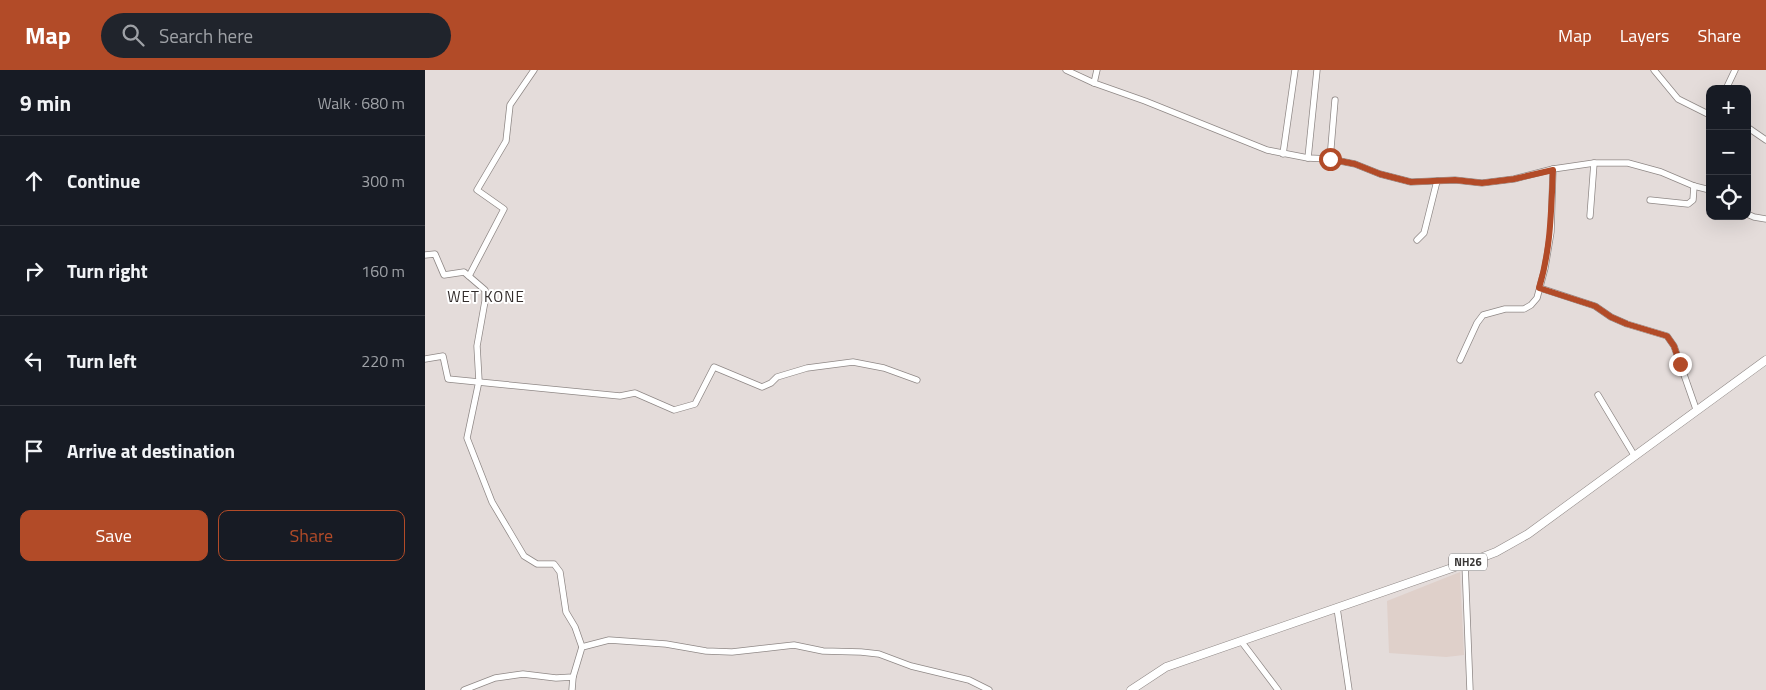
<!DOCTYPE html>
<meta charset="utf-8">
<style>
body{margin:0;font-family:"Titillium Web",sans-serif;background:#20242c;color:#f1f3f6}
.controls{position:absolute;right:15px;top:15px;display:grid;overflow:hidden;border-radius:10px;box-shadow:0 5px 20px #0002}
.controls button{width:45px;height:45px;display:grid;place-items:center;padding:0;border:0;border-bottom:1px solid #363941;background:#171b24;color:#f1f3f6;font:25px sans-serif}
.stop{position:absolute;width:15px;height:15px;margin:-11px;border:4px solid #b24b28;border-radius:50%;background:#fff}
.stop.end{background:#b24b28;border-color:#fff;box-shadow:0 1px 5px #0008}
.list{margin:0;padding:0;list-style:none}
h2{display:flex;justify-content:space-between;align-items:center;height:65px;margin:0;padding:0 20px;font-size:21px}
h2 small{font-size:16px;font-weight:400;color:#9ea1a6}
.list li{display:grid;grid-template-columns:32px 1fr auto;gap:15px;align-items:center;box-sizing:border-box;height:90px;padding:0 20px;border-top:1px solid #363941}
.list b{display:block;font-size:19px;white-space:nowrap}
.list em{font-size:16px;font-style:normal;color:#9ea1a6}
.actions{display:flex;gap:10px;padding:15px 20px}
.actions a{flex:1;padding:11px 0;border:1px solid #b24b28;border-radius:10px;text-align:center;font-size:18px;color:#b24b28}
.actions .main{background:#b24b28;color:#fff}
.icon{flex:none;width:28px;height:28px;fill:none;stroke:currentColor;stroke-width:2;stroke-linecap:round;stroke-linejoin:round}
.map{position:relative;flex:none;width:1341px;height:620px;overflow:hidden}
header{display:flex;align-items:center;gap:30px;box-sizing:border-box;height:70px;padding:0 25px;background:#b24b28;color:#fff}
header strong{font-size:24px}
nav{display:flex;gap:28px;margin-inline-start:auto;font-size:18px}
.search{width:350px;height:45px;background:#20242c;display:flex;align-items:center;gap:12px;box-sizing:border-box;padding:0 18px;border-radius:28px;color:#9ea1a6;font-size:19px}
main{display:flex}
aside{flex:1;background:#171b24}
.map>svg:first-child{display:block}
</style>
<header>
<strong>Map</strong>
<div class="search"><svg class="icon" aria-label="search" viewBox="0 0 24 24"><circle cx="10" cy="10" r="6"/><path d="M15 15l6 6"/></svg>Search here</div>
<nav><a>Map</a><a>Layers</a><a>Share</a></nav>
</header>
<main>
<aside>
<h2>9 min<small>Walk · 680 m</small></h2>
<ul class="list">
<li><svg class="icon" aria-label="ahead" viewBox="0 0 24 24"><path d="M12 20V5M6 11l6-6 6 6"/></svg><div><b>Continue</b></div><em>300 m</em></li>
<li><svg class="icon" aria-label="right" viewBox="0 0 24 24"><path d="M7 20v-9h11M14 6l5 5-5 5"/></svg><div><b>Turn right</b></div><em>160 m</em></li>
<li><svg class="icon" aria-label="left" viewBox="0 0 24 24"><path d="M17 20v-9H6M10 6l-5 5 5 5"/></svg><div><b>Turn left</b></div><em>220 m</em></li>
<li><svg class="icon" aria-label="arrive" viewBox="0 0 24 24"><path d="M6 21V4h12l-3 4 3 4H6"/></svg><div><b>Arrive at destination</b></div></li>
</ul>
<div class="actions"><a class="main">Save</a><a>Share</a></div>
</aside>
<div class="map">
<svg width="1341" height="620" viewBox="0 0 1341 620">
<rect width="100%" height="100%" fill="#e4dcda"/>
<polygon fill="#dfd0ca" points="1035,502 1039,585 1021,587 964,583 962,531"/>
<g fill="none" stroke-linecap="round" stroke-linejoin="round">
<defs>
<g id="minor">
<polyline points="641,0 669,13 720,31 842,80 883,88 905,89 930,94 955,104 986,112 1030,110 1057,113 1089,109 1128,99 1169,93 1203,93 1236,102 1269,116 1285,120"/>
<polyline points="1229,0 1253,29 1285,45"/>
<polyline points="669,13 672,0"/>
<polyline points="1301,19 1310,0"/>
<polyline points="1322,57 1341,70"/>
<polyline points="858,84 870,0"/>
<polyline points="883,88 892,0"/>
<polyline points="905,89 910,30"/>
<polyline points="1225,130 1263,134 1268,130 1269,116"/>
<polyline points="1322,144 1329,147 1341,149"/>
<polyline points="1165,146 1169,93"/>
<polyline points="992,170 999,163 1012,111"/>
<polyline points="0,185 10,184 19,205 39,202 60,220 60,231 52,276 54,311 42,368 67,432 99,486 112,494 129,494 135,502 141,542 150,557 157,577"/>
<polyline points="44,206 79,139 52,120 81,71 85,35 109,0"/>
<polyline points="1115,218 1170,236 1186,247 1202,254 1242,266 1249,276 1271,339"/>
<polyline points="0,289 18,286 23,309 195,326 210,323 249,340 270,334 289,297 337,317 346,313 352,307 382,298 428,292 459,298 492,310"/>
<polyline points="1035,290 1052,253 1058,245 1080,239 1099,239 1106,235 1112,228 1120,198 1126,162 1128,99"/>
<polyline points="1173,325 1209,385"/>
<polyline points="1040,493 1045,620"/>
<polyline points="912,538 924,620"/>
<polyline points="816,571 853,620"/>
<polyline points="39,620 70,608 98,604 131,608 148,607 157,577 184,570 241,574 281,581 307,582 369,575 398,581 436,582 454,584 486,596 544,610 564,620"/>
<polyline points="147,620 148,607"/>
</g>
<polyline id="highway" points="706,620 741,597 1050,490 1071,482 1103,464 1341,290"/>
</defs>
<use href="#minor" stroke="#8f8886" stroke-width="7"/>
<use href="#highway" stroke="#8f8886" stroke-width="9"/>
<use href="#minor" stroke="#fff" stroke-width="5.5"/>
<use href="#highway" stroke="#fff" stroke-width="8"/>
</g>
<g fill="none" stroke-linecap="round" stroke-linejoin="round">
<path stroke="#b24b28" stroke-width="6" d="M905,89L930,94L955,104L986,112L1030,110L1057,113L1089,109L1128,100C1126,140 1126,179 1114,218L1170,236L1186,247L1202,254L1242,266L1249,276L1255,294"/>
</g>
<g text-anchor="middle" stroke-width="4" stroke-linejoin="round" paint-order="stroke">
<rect fill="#fff" stroke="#747272" stroke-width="1" x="1024" y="483.5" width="38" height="17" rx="4"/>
<g font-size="11" font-weight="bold" fill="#393635">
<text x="1043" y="496">NH26</text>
</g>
<g font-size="15" letter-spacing="1" fill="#332d2c" stroke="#fff">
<text x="61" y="232">WET KONE</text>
</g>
</g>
</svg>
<div class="controls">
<button>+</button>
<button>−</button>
<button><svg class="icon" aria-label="locate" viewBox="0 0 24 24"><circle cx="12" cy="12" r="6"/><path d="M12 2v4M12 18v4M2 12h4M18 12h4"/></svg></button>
</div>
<div class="stop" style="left:905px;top:89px"></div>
<div class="stop end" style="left:1255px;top:294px"></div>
</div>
</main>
